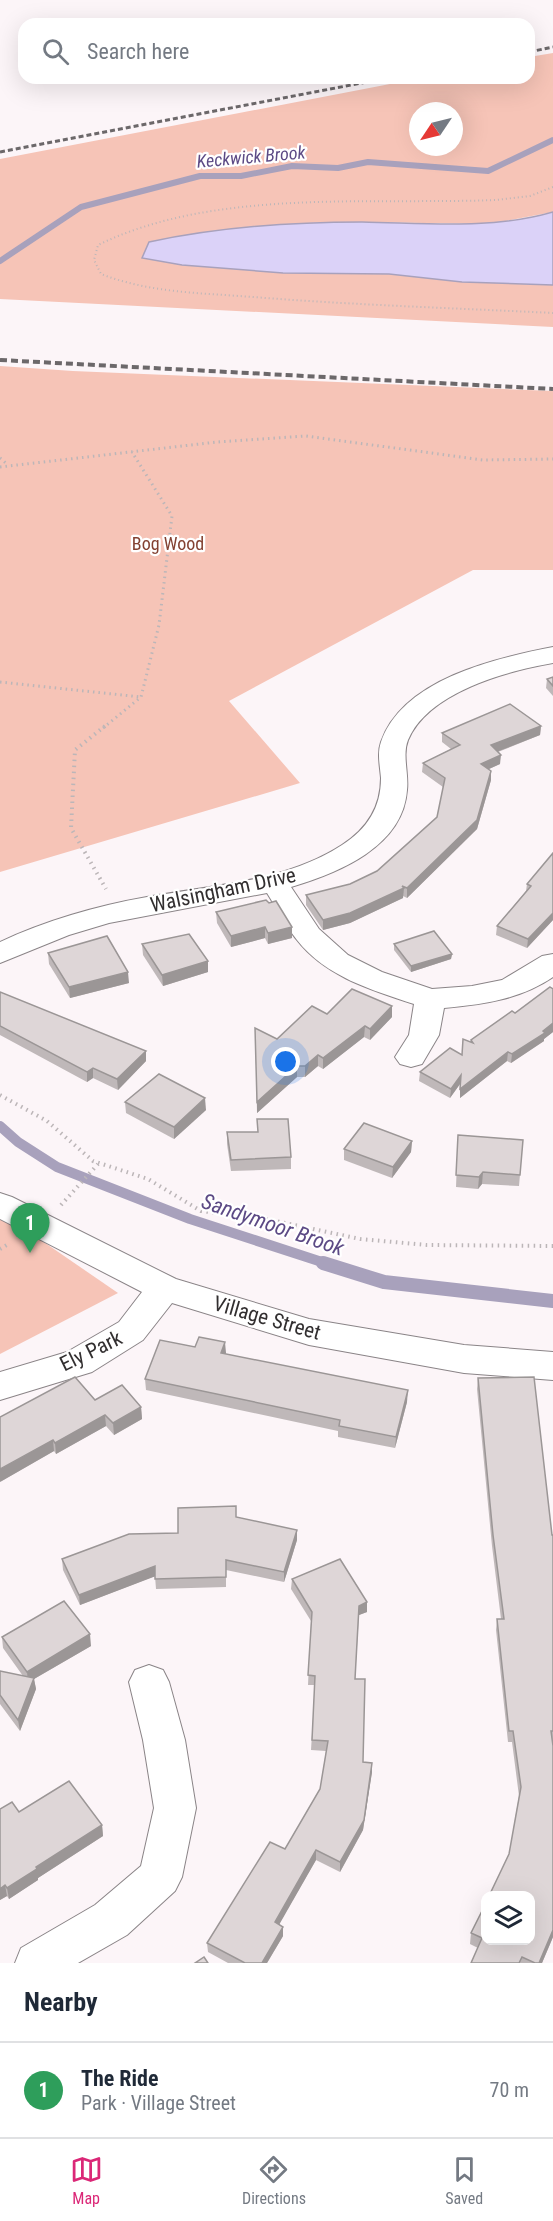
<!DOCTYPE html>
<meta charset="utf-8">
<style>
body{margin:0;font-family:"Roboto Condensed",sans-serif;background:#f6f6f7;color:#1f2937}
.controls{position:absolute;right:18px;bottom:18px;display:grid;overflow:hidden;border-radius:12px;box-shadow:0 6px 24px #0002}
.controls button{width:54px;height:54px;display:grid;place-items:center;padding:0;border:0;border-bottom:2px solid #e0e1e3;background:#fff;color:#1f2937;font:30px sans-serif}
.compass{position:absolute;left:409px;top:102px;width:54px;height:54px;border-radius:50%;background:#fff;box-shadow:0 6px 24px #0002;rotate:235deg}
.you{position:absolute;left:286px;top:1062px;width:21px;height:21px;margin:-15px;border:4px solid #fff;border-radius:50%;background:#1a73e8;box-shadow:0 0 0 9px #1a73e833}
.badge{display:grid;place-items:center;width:39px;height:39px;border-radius:50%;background:#db2777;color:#fff;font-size:20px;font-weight:700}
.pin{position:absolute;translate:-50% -50px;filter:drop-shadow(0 2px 3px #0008)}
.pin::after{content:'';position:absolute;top:32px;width:21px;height:18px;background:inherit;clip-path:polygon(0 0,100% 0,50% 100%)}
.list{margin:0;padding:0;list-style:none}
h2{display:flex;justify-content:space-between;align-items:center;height:78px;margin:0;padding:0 24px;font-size:26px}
h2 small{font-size:20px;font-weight:400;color:#747a83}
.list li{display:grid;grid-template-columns:39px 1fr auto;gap:18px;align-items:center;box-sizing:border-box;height:96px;padding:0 24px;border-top:2px solid #e0e1e3}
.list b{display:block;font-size:22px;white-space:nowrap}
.list p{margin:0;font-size:20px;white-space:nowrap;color:#747a83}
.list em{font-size:20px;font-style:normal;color:#747a83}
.icon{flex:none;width:33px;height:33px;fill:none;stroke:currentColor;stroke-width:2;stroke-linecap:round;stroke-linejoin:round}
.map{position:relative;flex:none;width:553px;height:1963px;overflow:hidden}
.search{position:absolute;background:#fff;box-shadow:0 6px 24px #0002;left:18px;right:18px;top:18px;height:66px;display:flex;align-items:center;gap:15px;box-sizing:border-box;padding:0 21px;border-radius:18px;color:#747a83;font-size:22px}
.sheet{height:174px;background:#fff}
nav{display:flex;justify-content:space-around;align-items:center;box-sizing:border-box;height:84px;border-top:2px solid #e0e1e3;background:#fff;font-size:16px;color:#747a83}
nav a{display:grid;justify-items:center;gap:3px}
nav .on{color:#db2777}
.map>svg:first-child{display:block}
</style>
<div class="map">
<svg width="553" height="1963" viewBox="0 0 553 1963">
<rect width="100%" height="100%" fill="#fcf5f8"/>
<g fill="#f6c4b7" fill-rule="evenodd">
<path d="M553,53V212L490,224L359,222L389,274L462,282L553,285V327L0,299V159L421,78H529V57ZM418,111H454V147H418Z"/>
<polygon points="0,366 73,371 553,391 553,570 473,570 229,701 300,783 0,872"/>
<polygon points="0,1212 118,1293 0,1354"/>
</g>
<path fill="#dbd2f8" stroke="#a8a1bc" stroke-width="1.5" d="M553,212V285L462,282L389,274L283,273L182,265L142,258L149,242C219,227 291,222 362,222C426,223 491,230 553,212Z"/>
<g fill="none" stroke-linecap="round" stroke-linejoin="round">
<polyline stroke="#a8a1bc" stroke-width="6" points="0,261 81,207 200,176 241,176 292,166 338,168 368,162 488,171 553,140"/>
<polyline stroke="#a8a1bc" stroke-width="10" points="0,1126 18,1142 57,1167 190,1219 328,1264"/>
<polyline stroke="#a8a1bc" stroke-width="14" points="323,1263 384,1282 553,1301"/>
<defs>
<g id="minor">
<path d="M553,647V663C507,671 428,692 408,740C402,755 409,774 407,790C403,847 338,873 291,887L319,929L348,955L382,972L432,989L472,986L502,980L542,956L553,954V977C521,999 482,1005 444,1008L439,1035L422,1064L411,1067L400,1064L395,1057L409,1035L414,1004C372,990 326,977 297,940C286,926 277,909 267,893L109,923L69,935L0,963V942C47,920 96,906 147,897C213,885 285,882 342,845C367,829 381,808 381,778C380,766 377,753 381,742C403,679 496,658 553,647Z"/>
<polygon points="0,1193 12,1197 176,1279 309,1319 464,1345 553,1352 553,1380 464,1373 309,1345 172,1303 143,1340 92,1372 0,1400 0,1372 67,1352 119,1322 142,1292 0,1219"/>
<polygon points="149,1665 163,1670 169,1682 185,1740 196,1808 182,1877 175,1891 127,1935 78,1963 15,1963 21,1948 95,1905 141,1866 154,1808 143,1740 129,1682 135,1670"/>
</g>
</defs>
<use href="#minor" stroke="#8a8487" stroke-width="2"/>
<path stroke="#bcb6b8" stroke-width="2" stroke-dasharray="1 3" stroke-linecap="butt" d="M553,187L530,196L496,200C368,205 215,188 98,245L94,260L101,274C150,293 202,293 253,297C353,305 453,308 553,313"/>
<g stroke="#bcb6b8" stroke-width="3" stroke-dasharray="1.5 4" stroke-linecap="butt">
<polyline points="0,458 8,465"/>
<polyline points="0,467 217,442 306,436 483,460 553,459"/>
<polyline points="0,682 141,697"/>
<polyline points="103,728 141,697 159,625 172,516 132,452"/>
</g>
<g stroke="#bcb6b8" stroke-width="4" stroke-dasharray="1.5 4.5" stroke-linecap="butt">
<polyline points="105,726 75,750 71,828 106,889"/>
<polyline points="0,1095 47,1121 93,1161 148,1179 201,1211 266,1219 360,1239 427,1245 553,1246"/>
<polyline points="61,1205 98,1164"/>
<polyline points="0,1249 10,1243"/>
</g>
<use href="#minor" fill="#fff" fill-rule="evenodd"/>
<g stroke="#6c686a" stroke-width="3" stroke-dasharray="5 3" stroke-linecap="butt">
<polyline points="529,52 553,47"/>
<polyline points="0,152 388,78"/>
</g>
<polyline stroke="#6c686a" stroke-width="4" stroke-dasharray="7 4" stroke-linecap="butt" points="0,360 553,389"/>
</g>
<g fill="#bfb8b9">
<polygon points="553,677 553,696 546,688 547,679"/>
<polygon points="541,726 540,735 498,752 500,764 489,769 491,780 477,829 407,898 403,896 403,898 350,923 323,930 306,905 306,895 350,884 377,871 437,817 443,787 422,772 423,763 451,749 442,742 442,733"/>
<polygon points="553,853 553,920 527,948 496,935 497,926 526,891 527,884"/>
<polygon points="266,900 292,938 268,944 265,938 231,947 217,923 216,912"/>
<polygon points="142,944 208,972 163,986 143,955"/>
<polygon points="394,944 452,954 451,959 411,972 394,950"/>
<polygon points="48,953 129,983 70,998 49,964"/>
<polygon points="553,989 553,1032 544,1039 544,1041 511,1063 507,1061 460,1098 460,1084 450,1098 419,1081 420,1072 462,1055 470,1042 471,1040"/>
<polygon points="0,992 146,1061 118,1090 93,1078 87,1082 0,1035"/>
<polygon points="392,1017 370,1040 364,1037 323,1069 318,1066 305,1077 297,1077 257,1113 255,1028 277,1039"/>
<polygon points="125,1102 206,1110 174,1139 126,1113"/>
<polygon points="227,1132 291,1157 291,1169 231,1171 227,1144"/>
<polygon points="458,1135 523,1140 519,1186 482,1184 478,1189 456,1187"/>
<polygon points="412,1141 411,1152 392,1178 344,1160 344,1149"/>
<polygon points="478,1378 552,1535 553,1535 553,1937 542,1963 471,1963 478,1948 470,1944 471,1933 509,1854 519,1796 512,1742 508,1742 496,1630 497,1619 501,1619 492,1546 477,1389"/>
<polygon points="145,1379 407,1402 395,1448 338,1437 338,1431 146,1390"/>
<polygon points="95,1400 141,1407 142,1419 114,1435 106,1426 56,1454 54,1451 0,1482"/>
<polygon points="236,1517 297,1540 284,1582 226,1570 226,1587 156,1589 155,1576 80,1605 63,1570 62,1559 178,1533"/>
<polygon points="292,1579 367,1612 359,1615 355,1679 363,1762 372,1763 372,1772 363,1830 340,1872 316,1860 279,1924 283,1936 267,1963 228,1963 208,1952 207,1943 285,1849 320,1789 326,1751 311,1750 315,1685 308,1685 311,1621 291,1589"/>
<polygon points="2,1637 91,1646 34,1679 36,1689 20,1731 0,1704 0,1671 23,1676 3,1648"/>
<polygon points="0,1809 102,1825 103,1836 38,1878 38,1880 9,1899 7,1896 0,1900"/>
</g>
<g fill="#9b9696">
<polygon points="541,726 540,735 491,754 491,745"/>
<polygon points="501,755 500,764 480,773 481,764"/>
<polygon points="491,771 491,780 477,829 407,898 407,888"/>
<polygon points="404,888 403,898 350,923 323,930 323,920"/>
<polygon points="553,913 553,920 527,948 528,939"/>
<polygon points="265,927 265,938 231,947 231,936"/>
<polygon points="292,927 292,938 268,944 268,933"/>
<polygon points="452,954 451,959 411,972 411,966"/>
<polygon points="208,961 208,972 163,986 162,975"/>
<polygon points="128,972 129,983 70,998 69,987"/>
<polygon points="392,1006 392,1017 370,1040 370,1029"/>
<polygon points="553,1023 553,1032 544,1039 544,1041 511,1063 512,1054"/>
<polygon points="365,1026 364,1037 323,1069 323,1058"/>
<polygon points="146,1051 146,1061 118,1090 117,1079"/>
<polygon points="508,1052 507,1061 460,1098 460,1089"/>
<polygon points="318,1055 318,1066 305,1077 305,1066"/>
<polygon points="297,1066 297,1077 257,1113 257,1102"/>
<polygon points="93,1068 93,1078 87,1082 87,1072"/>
<polygon points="461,1075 460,1084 450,1098 451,1089"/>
<polygon points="205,1098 206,1110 174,1139 174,1127"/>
<polygon points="412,1141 411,1152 392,1178 393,1167"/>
<polygon points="483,1172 482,1184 478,1189 479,1177"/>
<polygon points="225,1342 226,1353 222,1365 221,1353"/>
<polygon points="408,1390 407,1402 395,1448 396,1437"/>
<polygon points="141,1407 142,1419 114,1435 113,1423"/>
<polygon points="105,1415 106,1426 56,1454 55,1443"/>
<polygon points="53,1440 54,1451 0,1482 0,1469"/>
<polygon points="297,1530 297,1540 284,1582 284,1572"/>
<polygon points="155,1566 156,1576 80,1605 79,1595"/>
<polygon points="367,1602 367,1612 359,1615 359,1606"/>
<polygon points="90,1634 91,1646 34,1679 36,1689 20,1731 18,1720 28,1683 27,1672"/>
<polygon points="372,1763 372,1772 363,1830 340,1872 340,1862"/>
<polygon points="102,1825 103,1836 38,1878 38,1880 9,1899 7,1888 36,1867"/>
<polygon points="316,1850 316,1860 275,1932 275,1922"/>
<polygon points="5,1885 7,1896 0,1900 0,1889"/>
<polygon points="283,1927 283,1936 267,1963 262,1963"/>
<polygon points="553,1930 553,1937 542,1963 539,1963"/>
</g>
<g fill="#ded6d7" stroke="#9b9696" stroke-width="1.5">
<polygon points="553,677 553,686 547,679"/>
<polygon points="510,704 541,726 491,745 501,755 481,764 491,771 477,820 407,888 402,886 404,888 350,913 323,920 306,895 350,884 377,871 437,817 445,778 423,763 460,745 442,733"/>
<polygon points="553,853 553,913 528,939 497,926 531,886 527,884"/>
<polygon points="266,900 269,903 276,901 292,927 268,933 265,927 231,936 216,912"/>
<polygon points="434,931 452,954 411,966 394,944"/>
<polygon points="189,934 208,961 162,975 142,944"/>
<polygon points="107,936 128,972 69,987 48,953"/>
<polygon points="550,987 553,989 553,1023 543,1031 545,1033 512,1054 508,1052 460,1089 461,1075 451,1089 420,1072 450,1048 462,1055 463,1039 473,1043 471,1040 512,1011 515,1013"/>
<polygon points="352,989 392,1006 370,1029 365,1026 323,1058 318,1055 305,1066 297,1066 257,1102 255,1028 277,1039 312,1006 327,1014"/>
<polygon points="0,992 146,1051 117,1079 93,1068 87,1072 0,1026"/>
<polygon points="159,1074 205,1098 174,1127 125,1102"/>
<polygon points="257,1119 288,1119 291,1157 231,1160 227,1132 258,1132"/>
<polygon points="364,1123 412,1141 393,1167 344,1149"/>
<polygon points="458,1135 523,1140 520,1175 483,1172 479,1177 456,1175"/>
<polygon points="199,1337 225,1342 221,1353 408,1390 396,1437 339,1426 340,1420 145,1379 160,1340 195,1347"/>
<polygon points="75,1377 95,1400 122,1385 141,1407 113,1423 105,1415 55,1443 53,1440 0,1469 0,1417"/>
<polygon points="534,1377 552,1535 553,1535 553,1731 551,1731 553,1746 553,1930 539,1963 535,1963 522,1957 519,1963 471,1963 482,1938 471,1933 486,1903 486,1941 531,1941 531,1896 489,1896 509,1854 521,1787 513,1731 509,1731 497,1619 504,1619 493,1535 478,1378"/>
<polygon points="236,1506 236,1517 297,1530 284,1572 226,1560 226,1577 155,1579 155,1566 79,1595 62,1559 129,1534 178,1533 178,1508"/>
<polygon points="340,1559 367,1602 359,1606 355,1679 365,1679 363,1762 372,1763 364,1820 340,1862 316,1850 275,1922 283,1927 262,1963 245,1963 207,1943 270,1842 285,1849 320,1789 328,1741 312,1740 315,1676 308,1675 312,1612 292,1579"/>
<polygon points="64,1601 90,1634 27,1672 2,1637"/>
<polygon points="0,1671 34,1678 18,1720 0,1695"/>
<polygon points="69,1781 102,1825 36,1867 37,1869 7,1888 5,1885 0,1889 0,1809 12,1802 19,1812"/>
<polygon points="204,1957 208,1963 195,1963"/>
</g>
<g text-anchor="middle" stroke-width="4.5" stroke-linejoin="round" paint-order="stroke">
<g font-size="18" font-style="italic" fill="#5c4a85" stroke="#fff">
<text transform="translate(251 157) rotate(-5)" y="6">Keckwick Brook</text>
</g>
<g font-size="18" fill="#834131" stroke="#fff">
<text x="168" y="550">Bog Wood</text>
</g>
<g font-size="21" fill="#322f30" stroke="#fff">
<text transform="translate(223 890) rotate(-12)" y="7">Walsingham Drive</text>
<text transform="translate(267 1318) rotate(16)" y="7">Village Street</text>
<text transform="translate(91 1351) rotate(-26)" y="7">Ely Park</text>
</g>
<g font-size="22" font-style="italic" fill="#5c4a85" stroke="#fff">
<text transform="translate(273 1224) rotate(19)" y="8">Sandymoor Brook</text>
</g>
</g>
</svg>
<div class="controls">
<button><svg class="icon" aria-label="layers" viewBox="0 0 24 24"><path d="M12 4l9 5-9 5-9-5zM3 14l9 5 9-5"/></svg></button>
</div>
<svg class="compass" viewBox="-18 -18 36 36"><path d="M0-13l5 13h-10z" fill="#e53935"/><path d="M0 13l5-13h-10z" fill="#747a83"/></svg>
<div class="you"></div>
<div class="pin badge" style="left:30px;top:1253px;background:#2e9e5b">1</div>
<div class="search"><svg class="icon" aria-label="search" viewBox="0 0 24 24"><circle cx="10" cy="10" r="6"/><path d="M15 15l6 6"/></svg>Search here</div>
</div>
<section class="sheet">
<h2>Nearby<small></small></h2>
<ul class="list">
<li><span class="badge" style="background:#2e9e5b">1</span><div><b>The Ride</b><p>Park · Village Street</p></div><em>70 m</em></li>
</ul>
</section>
<nav>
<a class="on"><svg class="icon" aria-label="map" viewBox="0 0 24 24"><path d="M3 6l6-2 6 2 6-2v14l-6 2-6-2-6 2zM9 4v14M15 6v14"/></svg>Map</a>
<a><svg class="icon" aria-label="directions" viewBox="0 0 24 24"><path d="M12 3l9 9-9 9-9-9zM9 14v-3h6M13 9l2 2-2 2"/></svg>Directions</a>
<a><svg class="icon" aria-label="saved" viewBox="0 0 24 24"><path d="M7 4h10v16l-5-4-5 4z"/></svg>Saved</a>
</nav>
